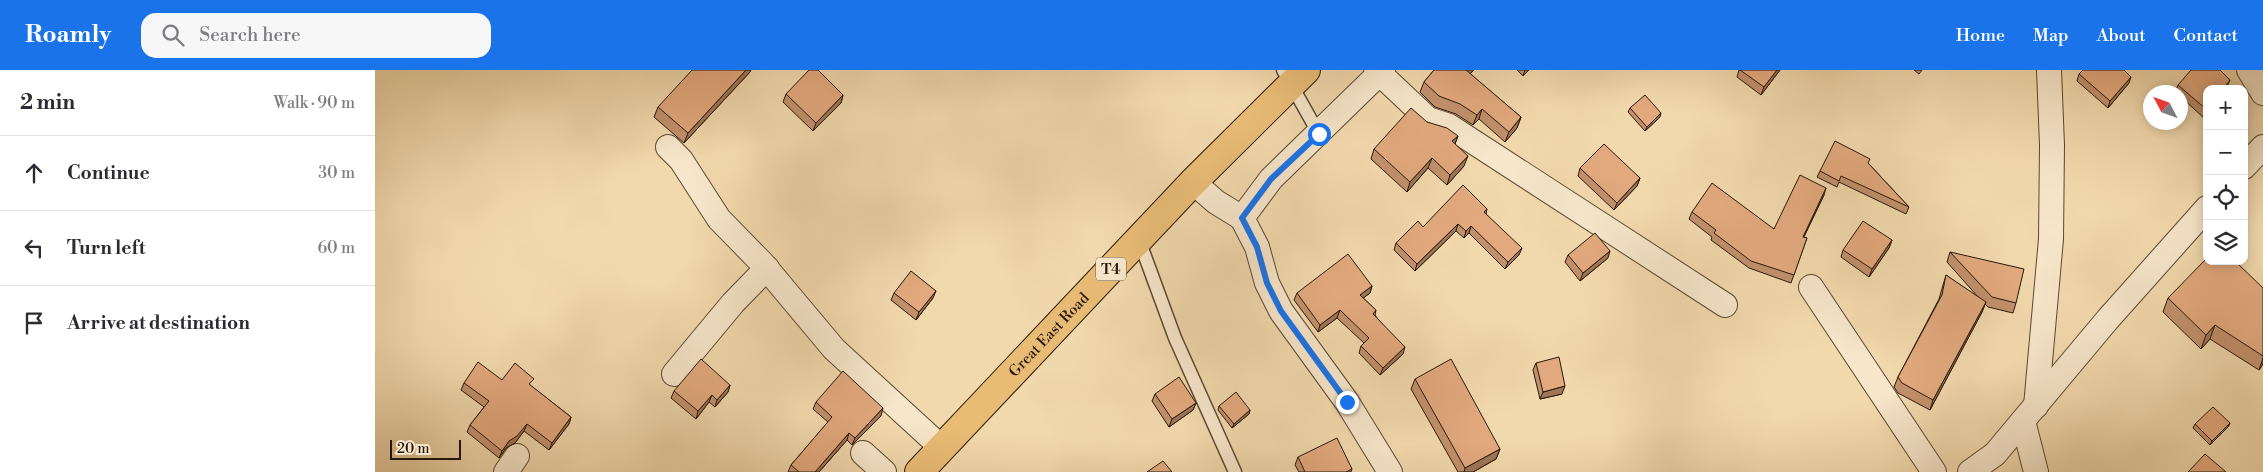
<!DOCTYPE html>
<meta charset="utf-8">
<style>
body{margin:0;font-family:"Libre Bodoni",serif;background:#f7f7f7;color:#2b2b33}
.controls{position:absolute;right:15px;top:15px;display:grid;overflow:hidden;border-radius:10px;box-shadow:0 2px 12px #0003}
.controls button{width:45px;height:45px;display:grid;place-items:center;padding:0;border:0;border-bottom:1px solid #e1e1e2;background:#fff;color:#2b2b33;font:25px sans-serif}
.compass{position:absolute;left:1768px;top:15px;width:45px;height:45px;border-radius:50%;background:#fff;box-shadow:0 2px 12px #0003;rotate:311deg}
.scale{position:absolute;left:15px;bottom:12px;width:71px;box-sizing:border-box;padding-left:5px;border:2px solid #271808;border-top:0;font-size:14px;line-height:18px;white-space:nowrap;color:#271808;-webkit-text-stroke:4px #f7e6ca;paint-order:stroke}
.stop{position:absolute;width:15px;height:15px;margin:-11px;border:4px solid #1a73e8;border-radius:50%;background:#fff}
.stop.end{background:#1a73e8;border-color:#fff;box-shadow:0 1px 5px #0008}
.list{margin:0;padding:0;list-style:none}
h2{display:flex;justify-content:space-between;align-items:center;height:65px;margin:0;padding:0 20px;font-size:21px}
h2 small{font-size:16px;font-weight:400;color:#7c7c81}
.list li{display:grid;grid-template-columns:32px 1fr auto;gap:15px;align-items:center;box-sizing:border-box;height:75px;padding:0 20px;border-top:1px solid #e1e1e2}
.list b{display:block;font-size:19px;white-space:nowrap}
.list em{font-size:16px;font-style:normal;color:#7c7c81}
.icon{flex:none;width:28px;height:28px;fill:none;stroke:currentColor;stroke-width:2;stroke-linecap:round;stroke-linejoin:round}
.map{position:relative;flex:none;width:1888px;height:402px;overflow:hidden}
header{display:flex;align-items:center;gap:30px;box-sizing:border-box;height:70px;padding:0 25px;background:#1a73e8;color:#fff}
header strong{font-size:24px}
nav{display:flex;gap:28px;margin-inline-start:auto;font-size:18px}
.search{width:350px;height:45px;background:#f7f7f7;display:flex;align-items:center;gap:12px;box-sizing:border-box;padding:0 18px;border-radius:15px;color:#7c7c81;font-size:19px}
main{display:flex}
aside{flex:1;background:#fff}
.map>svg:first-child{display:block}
</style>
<header>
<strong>Roamly</strong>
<div class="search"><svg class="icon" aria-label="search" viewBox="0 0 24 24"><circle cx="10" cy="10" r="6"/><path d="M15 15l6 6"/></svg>Search here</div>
<nav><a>Home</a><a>Map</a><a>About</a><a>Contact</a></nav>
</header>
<main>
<aside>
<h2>2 min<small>Walk · 90 m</small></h2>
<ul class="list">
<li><svg class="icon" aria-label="ahead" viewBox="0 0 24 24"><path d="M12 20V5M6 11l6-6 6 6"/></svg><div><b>Continue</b></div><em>30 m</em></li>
<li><svg class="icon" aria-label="left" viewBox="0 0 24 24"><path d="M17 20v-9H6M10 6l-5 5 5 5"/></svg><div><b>Turn left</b></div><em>60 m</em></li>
<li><svg class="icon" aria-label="arrive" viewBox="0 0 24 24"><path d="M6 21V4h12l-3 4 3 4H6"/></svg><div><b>Arrive at destination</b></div></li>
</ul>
</aside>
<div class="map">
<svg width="1888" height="402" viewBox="0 0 1888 402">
<rect width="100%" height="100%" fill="#f2d9ad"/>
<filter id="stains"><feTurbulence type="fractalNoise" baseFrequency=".004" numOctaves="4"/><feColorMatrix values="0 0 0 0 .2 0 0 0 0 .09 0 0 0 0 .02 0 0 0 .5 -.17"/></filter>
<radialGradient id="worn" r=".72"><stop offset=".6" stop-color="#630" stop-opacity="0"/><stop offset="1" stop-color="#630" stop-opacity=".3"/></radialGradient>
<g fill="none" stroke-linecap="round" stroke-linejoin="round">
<defs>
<g id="service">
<polyline points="908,0 944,64"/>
<polyline points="764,170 800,268 860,402"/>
</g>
<g id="minor">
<polyline points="1001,0 1053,49 1074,56 1350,235"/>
<polyline points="1874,0 1888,23"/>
<polyline points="293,77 306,90 344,149 387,193 459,279 567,378"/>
<polyline points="1869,97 1888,77"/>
<polyline points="818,112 841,132 867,148 896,109 1008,0"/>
<polyline points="867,148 882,177 892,213 906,241 972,332 1015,402"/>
<polyline points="1436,217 1559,402"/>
<polyline points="299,304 358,233 392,198"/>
<polyline points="1661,336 1676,169 1677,75 1674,0"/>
<polyline points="1648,351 1661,402"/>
<polyline points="488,383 509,402"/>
<polyline points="131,402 142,386"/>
<polyline points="1595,402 1620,384 1733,249 1832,138"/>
</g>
<g id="trunk">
<path id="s1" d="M544,402L818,112L931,0"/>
</g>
</defs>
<use href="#service" stroke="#5a4831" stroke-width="15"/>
<use href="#minor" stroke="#5a4831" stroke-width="26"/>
<use href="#trunk" stroke="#271808" stroke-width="30"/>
<use href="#service" stroke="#f7e6ca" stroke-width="12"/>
<use href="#minor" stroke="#f7e6ca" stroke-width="24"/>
<use href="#trunk" stroke="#e9bc76" stroke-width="28"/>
</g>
<g fill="#c2916c" stroke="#271808">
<polygon points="1059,0 1099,0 1095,4 1146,47 1142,58 1130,72 1104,49 1098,55 1081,44 1060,37 1045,22 1049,12"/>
<polygon points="1142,0 1154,0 1148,6"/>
<polygon points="1364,0 1405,0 1386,25 1362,7"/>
<polygon points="1539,0 1547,0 1544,4"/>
<polygon points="375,2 309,73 279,47 283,37"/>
<polygon points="1704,4 1754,13 1733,38 1702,11"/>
<polygon points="1803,15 1853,17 1851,19 1832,19 1832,44 1829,48 1806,27 1806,22 1800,22"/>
<polygon points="411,24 468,25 466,33 438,61 408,32"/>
<polygon points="1255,38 1285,47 1270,61 1253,42"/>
<polygon points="1052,52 1083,66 1080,74 1089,96 1072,115 1053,98 1032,122 996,89 999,79"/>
<polygon points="1493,93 1534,137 1531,144 1464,112 1462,117 1442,107 1445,101"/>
<polygon points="1205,98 1265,108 1262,116 1239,140 1203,106"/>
<polygon points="1449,125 1429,167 1432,168 1416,213 1374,198 1336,170 1337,167 1314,149 1317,142 1399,159"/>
<polygon points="1112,139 1111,144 1144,185 1130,199 1094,163 1089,168 1081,161 1040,201 1019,180 1021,173 1048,157"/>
<polygon points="1517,170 1514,178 1494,207 1466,187 1468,180"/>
<polygon points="1575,182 1641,233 1638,243 1613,237 1610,234 1607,242 1555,340 1523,323 1519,317 1523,307 1564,229 1568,215 1571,205 1604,228 1572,192"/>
<polygon points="1193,185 1233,188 1205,211 1190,192"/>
<polygon points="997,216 995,223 988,228 1001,240 1000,245 1028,284 1005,305 984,283 986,276 989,273 962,248 943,262 919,230 922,223"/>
<polygon points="1888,218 1888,294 1884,300 1835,269 1826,279 1788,242 1793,228"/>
<polygon points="519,223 558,228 541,250 516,230"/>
<polygon points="1161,293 1187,324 1165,329 1158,300"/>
<polygon points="1040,309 1125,379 1121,389 1098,402 1083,402 1036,319"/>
<polygon points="127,310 156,316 196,347 194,354 174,380 149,361 140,373 131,378 124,388 92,362 95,355 109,337 86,320 89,313"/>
<polygon points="355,315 353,322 340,337 334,332 321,349 296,328 299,321"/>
<polygon points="780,324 821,333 818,340 794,357 777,331"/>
<polygon points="441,332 506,346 477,375 472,370 444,402 413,402 416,395 453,352 438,339"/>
<polygon points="844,336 875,340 874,344 857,358 843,340"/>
<polygon points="1855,353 1853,357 1835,375 1818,358 1820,354"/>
<polygon points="923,387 977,399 976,402 924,402 920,395"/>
</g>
<g fill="#9e7658" stroke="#271808">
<polygon points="371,0 376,0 375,2 309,73 313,63"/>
<polygon points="1091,0 1099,0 1087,11"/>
<polygon points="1150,0 1154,0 1148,6"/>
<polygon points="1402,0 1405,0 1386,25 1389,17"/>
<polygon points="1756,7 1754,13 1733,38 1735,31"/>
<polygon points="1855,10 1851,19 1848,19"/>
<polygon points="468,25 466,33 438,61 441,53"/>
<polygon points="1107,39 1104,49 1098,55 1102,45"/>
<polygon points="1286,43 1285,47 1270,61 1272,57"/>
<polygon points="1146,47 1142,58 1130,72 1134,62"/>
<polygon points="1083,66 1079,76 1077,71"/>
<polygon points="1093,86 1089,96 1072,115 1075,105"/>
<polygon points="1057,88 1053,98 1032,122 1035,112"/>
<polygon points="1265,108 1262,116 1239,140 1242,133"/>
<polygon points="1451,118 1449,125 1425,174 1428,167"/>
<polygon points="1083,154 1081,161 1040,201 1042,194"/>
<polygon points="1096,156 1094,163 1089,168 1091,161"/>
<polygon points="1517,170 1514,178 1494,207 1497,199"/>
<polygon points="1147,178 1144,185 1130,199 1133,192"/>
<polygon points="1235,181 1233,188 1205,211 1208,203"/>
<polygon points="997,216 995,223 983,232 985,225"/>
<polygon points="561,221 558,228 541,250 544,242"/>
<polygon points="1611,232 1607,242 1555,340 1558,330"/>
<polygon points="965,240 962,248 943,262 945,255"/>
<polygon points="1840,255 1835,269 1826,279 1831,265"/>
<polygon points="1030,277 1028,284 1005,305 1008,298"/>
<polygon points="1888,288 1888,294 1884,300"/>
<polygon points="355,315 353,322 340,337 342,330"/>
<polygon points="1190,316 1187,324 1165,329 1168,322"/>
<polygon points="337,325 334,332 321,349 323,341"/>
<polygon points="821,333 818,340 794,357 797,349"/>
<polygon points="508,338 506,346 477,375 480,368"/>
<polygon points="875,340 874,344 857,358 859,354"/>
<polygon points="196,347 194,354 174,380 177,373"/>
<polygon points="1855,353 1853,357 1835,375 1837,371"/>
<polygon points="152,354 149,361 140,373 131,378 124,388 127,381 134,371"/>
<polygon points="474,363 472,370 444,402 440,402"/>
<polygon points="1125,379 1121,389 1098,402 1089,402 1090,398"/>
</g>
<g fill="#e2a97e" stroke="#271808">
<polygon points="317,0 371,0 313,63 283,37"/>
<polygon points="434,0 443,0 468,25 441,53 411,24"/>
<polygon points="1059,0 1091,0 1146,47 1134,62 1107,39 1102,45 1085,34 1064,26 1049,12"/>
<polygon points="1365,0 1402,0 1389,17"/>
<polygon points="1708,0 1749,0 1756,7 1735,31 1704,4"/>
<polygon points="1816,0 1845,0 1855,10 1848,19 1832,19 1832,40 1803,15"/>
<polygon points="1270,25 1286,43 1272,57 1255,38"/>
<polygon points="1036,38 1052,52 1072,58 1083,66 1077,71 1093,86 1075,105 1057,88 1035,112 999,79"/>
<polygon points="1460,71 1495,89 1493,93 1534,137 1466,106 1464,111 1445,101"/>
<polygon points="1229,74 1265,108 1242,133 1205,98"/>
<polygon points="1425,105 1451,118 1428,167 1432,168 1419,205 1376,191 1339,163 1341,160 1317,142 1337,113 1399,159"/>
<polygon points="1088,115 1112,139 1109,142 1147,178 1133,192 1096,156 1091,161 1083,154 1042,194 1021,173 1043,151 1048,157"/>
<polygon points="1488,151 1517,170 1497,199 1468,180"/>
<polygon points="1220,163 1235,181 1208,203 1193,185"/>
<polygon points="1575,182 1649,199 1641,233 1617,227"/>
<polygon points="973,184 997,216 985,225 1001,240 998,244 1030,277 1008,298 986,276 994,268 965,240 945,255 922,223"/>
<polygon points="1832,188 1832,191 1860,191 1888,218 1888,286 1840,255 1831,265 1793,228"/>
<polygon points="536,201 561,221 544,242 519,223"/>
<polygon points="1571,205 1611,232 1558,330 1527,313 1523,307 1567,225"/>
<polygon points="1184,287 1190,316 1168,322 1161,293"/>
<polygon points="326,289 355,315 342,330 337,325 323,341 299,321"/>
<polygon points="1076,289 1125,379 1090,398 1040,309"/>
<polygon points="103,292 127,310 140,293 159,309 154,314 196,347 177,373 152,354 142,366 134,371 127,381 95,355 114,331 89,313"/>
<polygon points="468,301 508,338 480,368 474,363 440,402 424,402 416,395 457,347 441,332"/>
<polygon points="804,307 821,333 797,349 780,324"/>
<polygon points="861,322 875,340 859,354 844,336"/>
<polygon points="1838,337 1855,353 1837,371 1820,354"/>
<polygon points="962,368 977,399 971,402 930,402 923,387"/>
<polygon points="1830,384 1851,402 1813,402"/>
<polygon points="788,391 797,402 772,402"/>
</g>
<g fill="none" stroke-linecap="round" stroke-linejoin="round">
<polyline stroke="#1a73e8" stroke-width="6" points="944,64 896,109 867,148 882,177 892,213 906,241 972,332"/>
</g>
<g text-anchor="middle" stroke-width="4.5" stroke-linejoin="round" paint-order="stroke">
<rect fill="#f7e6ca" stroke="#655642" stroke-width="1" x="721" y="187.5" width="30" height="23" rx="4"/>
<g font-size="14" font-weight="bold" fill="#271808">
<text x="736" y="204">T4</text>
</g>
<g font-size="15" fill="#271808" stroke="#f7e6ca">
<text dy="5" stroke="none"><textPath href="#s1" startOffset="189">Great East Road</textPath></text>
</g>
</g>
<rect width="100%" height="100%" filter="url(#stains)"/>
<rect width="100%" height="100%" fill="url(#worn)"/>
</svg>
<div class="controls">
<button>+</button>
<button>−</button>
<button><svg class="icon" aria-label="locate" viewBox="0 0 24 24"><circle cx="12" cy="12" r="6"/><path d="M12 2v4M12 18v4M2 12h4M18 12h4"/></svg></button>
<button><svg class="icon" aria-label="layers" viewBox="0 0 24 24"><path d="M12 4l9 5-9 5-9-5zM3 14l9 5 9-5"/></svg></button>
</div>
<svg class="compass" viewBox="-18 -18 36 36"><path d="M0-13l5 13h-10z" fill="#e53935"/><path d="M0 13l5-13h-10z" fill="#7c7c81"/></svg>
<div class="scale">20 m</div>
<div class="stop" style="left:944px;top:64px"></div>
<div class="stop end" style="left:972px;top:332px"></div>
</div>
</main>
